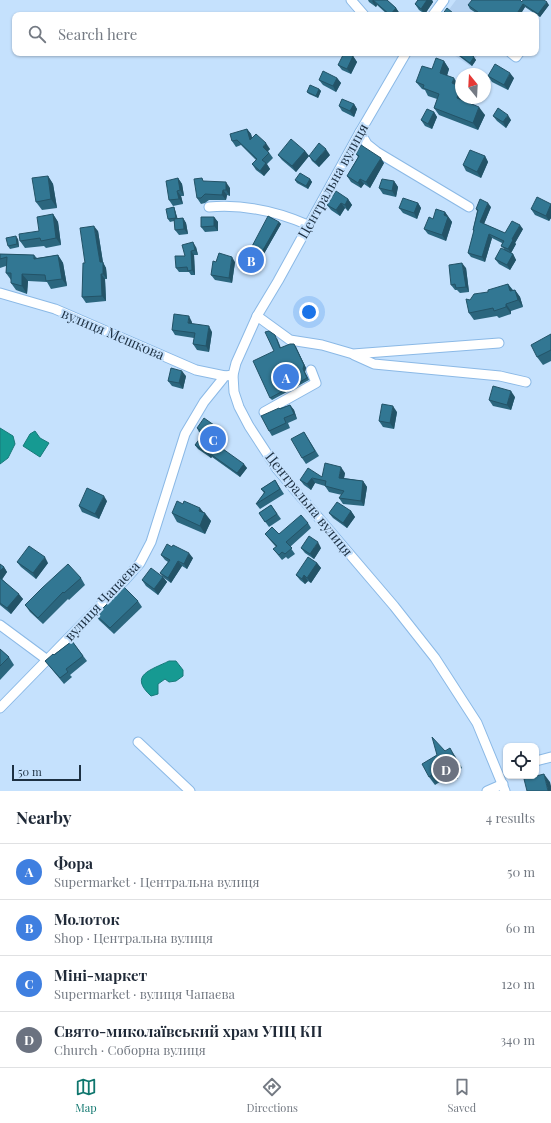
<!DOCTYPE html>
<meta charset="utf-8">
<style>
body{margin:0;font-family:"Playfair Display",serif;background:#f2f2f3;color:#1f2937}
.controls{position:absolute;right:12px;bottom:12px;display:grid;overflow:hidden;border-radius:8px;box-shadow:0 1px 3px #0004}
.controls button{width:36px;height:36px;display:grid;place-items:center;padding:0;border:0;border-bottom:1px solid #e0e1e3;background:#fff;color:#1f2937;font:20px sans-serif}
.compass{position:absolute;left:455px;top:68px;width:36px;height:36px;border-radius:50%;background:#fff;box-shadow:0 1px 3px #0004;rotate:342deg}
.scale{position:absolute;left:12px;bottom:10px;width:69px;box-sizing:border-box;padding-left:4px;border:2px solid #1d3042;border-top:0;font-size:11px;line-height:14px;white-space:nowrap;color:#1d3042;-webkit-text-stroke:3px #c5e1fd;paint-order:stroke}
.you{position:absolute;left:309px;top:312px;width:14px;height:14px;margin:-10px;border:3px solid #fff;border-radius:50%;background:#1a73e8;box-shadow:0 0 0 6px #1a73e833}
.badge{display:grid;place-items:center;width:26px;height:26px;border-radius:50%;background:#0f766e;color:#fff;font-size:13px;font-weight:700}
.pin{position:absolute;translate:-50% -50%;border:2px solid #fff;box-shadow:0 1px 4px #0006}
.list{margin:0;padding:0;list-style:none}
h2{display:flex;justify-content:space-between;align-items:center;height:52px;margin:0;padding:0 16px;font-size:17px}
h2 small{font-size:13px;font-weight:400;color:#747a83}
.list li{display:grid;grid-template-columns:26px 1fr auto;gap:12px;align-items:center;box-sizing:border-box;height:56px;padding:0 16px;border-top:1px solid #e0e1e3}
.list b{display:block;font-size:15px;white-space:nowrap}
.list p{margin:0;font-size:13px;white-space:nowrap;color:#747a83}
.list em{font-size:13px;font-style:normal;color:#747a83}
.icon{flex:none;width:22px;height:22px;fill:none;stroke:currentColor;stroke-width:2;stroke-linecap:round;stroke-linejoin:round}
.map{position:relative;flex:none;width:551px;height:791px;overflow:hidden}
.search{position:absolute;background:#fff;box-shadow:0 1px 3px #0004;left:12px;right:12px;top:12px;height:44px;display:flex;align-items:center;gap:10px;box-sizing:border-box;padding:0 14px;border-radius:8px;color:#747a83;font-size:15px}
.sheet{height:276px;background:#fff}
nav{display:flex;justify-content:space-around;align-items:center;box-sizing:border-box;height:56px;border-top:1px solid #e0e1e3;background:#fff;font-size:11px;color:#747a83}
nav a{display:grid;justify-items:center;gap:2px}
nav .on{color:#0f766e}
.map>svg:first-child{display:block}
</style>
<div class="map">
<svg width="551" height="791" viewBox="0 0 551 791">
<rect width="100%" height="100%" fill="#c5e1fd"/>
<g fill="#b3d1f1">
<polygon points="456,0 476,0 470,9 479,15 445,15"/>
<polygon points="451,53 479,53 470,66"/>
</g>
<g fill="#169a92" stroke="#187a7a">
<polygon points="0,428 13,436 15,444 8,458 0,464"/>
<polygon points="35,431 40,438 49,443 40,457 23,446 30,434"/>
<path d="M169,661H176L183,670V676L176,681L169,682L165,679L158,684V694L151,696C128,675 151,670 169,661Z"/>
</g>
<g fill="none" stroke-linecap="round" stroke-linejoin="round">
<defs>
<g id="minor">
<polyline points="351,0 364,15"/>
<polyline points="433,15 444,0"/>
<polyline points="406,53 360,132 278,281 257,316 236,363 233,375 234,392 239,407 249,426 277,469 394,606 435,658 477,723 505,791"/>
<polyline points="511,53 516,57 519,53"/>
<polyline points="360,132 367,144 377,152 469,207"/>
<path d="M209,207C244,204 276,211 308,225"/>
<polyline points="0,293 55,309 196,370 225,376"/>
<polyline points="257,316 290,340 322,345 353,354 499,343"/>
<polyline points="354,355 374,364 500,376 526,382"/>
<polyline points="264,412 316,383 311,370"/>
<polyline points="0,625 46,659"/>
<polyline points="0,708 124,581 140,563 151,542 185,434 204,402 225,376 233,375"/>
<polyline points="138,742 190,791"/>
<polyline points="536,761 551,757"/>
<polyline points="487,791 503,784"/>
</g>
</defs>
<use href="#minor" stroke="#8bb9e6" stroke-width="11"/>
<use href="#minor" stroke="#fff" stroke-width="9"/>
</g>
<g fill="#2b667e">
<polygon points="368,0 387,0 396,8 400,14 399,15 388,15 377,5 376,7 369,2"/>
<polygon points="418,0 432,0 433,2 425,14 419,10 415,4"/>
<polygon points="522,2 549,5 540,17 525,7 520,15 479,15 470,9 468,5"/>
<polygon points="455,53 469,53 476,60 472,66"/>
<polygon points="353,56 357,62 351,74 342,70 338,65"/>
<polygon points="444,61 449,69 447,76 459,86 465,98 464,101 485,115 478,130 439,115 434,108 437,99 428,96 425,90 422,89 416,82 432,69"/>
<polygon points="488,76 514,78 508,90 492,82"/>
<polygon points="337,78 341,83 336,92 323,85 319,80"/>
<polygon points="319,89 321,91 318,98 309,94 307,92"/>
<polygon points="354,104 357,109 354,117 342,111 339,106"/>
<polygon points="434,112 437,117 432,129 425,126 421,120"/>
<polygon points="493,116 511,120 506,128 497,121"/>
<polygon points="247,129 251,134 252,138 270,149 268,151 273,158 267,164 270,169 264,176 256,170 252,164 256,160 241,145 236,147 232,141"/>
<polygon points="305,151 309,156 296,172 282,160 278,155"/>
<polygon points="356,154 384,163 370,188 364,184 361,188 351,182 347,176 358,157"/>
<polygon points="330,155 319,167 312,161 309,156"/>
<polygon points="485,156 488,162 481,178 466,171 463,165"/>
<polygon points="48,176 53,184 57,208 42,210 36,202"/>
<polygon points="178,178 182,184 184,196 181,196 183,204 173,206 169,200"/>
<polygon points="310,179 312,182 308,189 297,183 295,180"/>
<polygon points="204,181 230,188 230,196 227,195 226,200 209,200 205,203 201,204 197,198"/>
<polygon points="394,181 398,187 396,197 383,194 379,188"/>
<polygon points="348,199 352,205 348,211 345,208 340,216 331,210 327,205"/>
<polygon points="418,203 421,208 417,219 403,213 399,208"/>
<polygon points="551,204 551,218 549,221 535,215 531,209"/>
<polygon points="174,207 175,210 177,218 183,218 186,223 188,234 179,235 175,230 174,221 170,222 168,219"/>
<polygon points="491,207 484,224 505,233 523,229 515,243 516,244 511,253 513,254 516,260 510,270 499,264 495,259 504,249 501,246 502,243 492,238 485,262 471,257 468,253 474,231 473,230 477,211 476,209"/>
<polygon points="445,212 452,222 446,241 428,234 424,229 433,219"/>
<polygon points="53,214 58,222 61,245 46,248 44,246 25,248 20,241 39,231"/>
<polygon points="214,217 218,222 218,231 205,232 201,227"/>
<polygon points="279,222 281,224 261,259 258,269 239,261 238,258 249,252"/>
<polygon points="98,231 103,262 106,268 107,279 105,279 106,301 86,303 82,297 85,263"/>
<polygon points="18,239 19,247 10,249 8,246"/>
<polygon points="196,247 198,255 194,255 195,275 191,275 189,272 179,272 176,268 185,256"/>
<polygon points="0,254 34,255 37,258 58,255 63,263 67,286 51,289 47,282 28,281 27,294 16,290 11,283 11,280 6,273 6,266 0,268"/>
<polygon points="235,262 232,283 215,280 211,275"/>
<polygon points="466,268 469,292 460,293 457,290 455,290 451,285"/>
<polygon points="508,284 513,290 515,290 520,297 523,307 511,311 511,314 499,318 497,316 474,320 469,313 470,300 488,292"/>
<polygon points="192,322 192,324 212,332 209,352 197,350 193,344 194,338 175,335 172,330"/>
<polygon points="551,334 551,361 543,365 537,357"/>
<polygon points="277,338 281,348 294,344 296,347 306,368 305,372 309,380 272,400 270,398 274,351"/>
<polygon points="186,376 183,389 172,386 168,381"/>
<polygon points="515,397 511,410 493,406 489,400"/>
<polygon points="290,405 294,410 297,419 288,423 290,428 272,436 269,431 280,408"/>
<polygon points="397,412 394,429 383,427 379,421"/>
<polygon points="197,428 224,434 218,443 220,445 219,446 247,468 240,477 212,457 211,458 198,449 195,445 203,434 199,432"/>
<polygon points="304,432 319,456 306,464 302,458"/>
<polygon points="345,473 344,478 363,481 367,487 364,506 343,504 339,498 342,495 329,492 325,486 315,483 311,490 304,485 300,480 322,477"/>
<polygon points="275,480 284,494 260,509 256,504 264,493 261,489"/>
<polygon points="107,501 99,519 82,512 79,506"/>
<polygon points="271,505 281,519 269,527 259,513"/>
<polygon points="351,511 355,517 347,528 333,518 329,513"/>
<polygon points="203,512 211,521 205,534 177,522 172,513"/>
<polygon points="308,523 311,528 290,547 295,554 288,559 286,557 282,560 273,549 276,547 269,539 265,534 279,534"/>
<polygon points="301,548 321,548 314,559 305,553"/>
<polygon points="161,555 193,558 187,569 182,566 171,583 164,578 160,573 168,562 165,560"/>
<polygon points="17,562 48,563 36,579 21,567"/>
<polygon points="317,563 321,568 311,583 308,581 305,584 300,580 296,575"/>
<polygon points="0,564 4,567 7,572 2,579 23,599 11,614 0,605"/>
<polygon points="163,577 167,582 158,595 146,586 142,580"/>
<polygon points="81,578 85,585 69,600 68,599 43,624 30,612 25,605"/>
<polygon points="138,601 142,607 114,634 99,620 96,615"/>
<polygon points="72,641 87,661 70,675 72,677 64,684 45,661"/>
<polygon points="0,649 9,657 14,665 0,680"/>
<polygon points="445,751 455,756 462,768 457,771 458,779 449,776 435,785 429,777"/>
</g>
<g fill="#235367">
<polygon points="373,0 377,5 376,7 372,1"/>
<polygon points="427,0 432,0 433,2 425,14 421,9"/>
<polygon points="547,2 549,5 540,17 538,14"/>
<polygon points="523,4 525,7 520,15 516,15"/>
<polygon points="396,8 400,14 399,15 390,15"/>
<polygon points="353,56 357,62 351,74 347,69"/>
<polygon points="474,57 476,60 472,66 470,63"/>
<polygon points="444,61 449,69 445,81 440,73"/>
<polygon points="510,73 514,78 508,90 504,85"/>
<polygon points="337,78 341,83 336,92 333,86"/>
<polygon points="454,78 459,86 457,91 452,83"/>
<polygon points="461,87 461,98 465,98 462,106 457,98"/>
<polygon points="319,89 321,91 318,98 316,96"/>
<polygon points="354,104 357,109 354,117 350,111"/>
<polygon points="479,107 485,115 478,130 473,123"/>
<polygon points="434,112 437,117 432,129 428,124"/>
<polygon points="508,115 511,120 506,128 503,122"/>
<polygon points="247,129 251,134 254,145 250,140"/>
<polygon points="266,143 270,149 267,152 263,147"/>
<polygon points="326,149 330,155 319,167 315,162"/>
<polygon points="305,151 309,156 296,172 292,166"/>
<polygon points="485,156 488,162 481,178 477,172"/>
<polygon points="381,158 384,163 370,188 366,182"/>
<polygon points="266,163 270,169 264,176 260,171"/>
<polygon points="48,176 53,184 57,208 51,199"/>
<polygon points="178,178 182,184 184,196 180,190"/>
<polygon points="310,179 312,182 308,189 306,186"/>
<polygon points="360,179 364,184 361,188 358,183"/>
<polygon points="394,181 398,187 396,197 392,191"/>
<polygon points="226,182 230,188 230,196 226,190"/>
<polygon points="223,190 227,195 226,200 222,195"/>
<polygon points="177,191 181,196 183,204 179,199"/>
<polygon points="348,199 352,205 348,211 345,205"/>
<polygon points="341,203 345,208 340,216 336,210"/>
<polygon points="418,203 421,208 417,219 414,213"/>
<polygon points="488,203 491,207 483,226 480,222"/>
<polygon points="551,204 551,218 549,221 546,216"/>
<polygon points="174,207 175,210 178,220 176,218"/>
<polygon points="445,212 452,222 446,241 442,235 444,215"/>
<polygon points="53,214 58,222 61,245 56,238"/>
<polygon points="214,217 218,222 218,231 214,226"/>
<polygon points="183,218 186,223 188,234 184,229"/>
<polygon points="279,222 281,224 261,259 258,269 256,267 259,257"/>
<polygon points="520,225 523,229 515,243 516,244 511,253 508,249 512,239"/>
<polygon points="94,226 98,231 103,263 106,268 107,279 103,274 100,262"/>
<polygon points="489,234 492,238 485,262 482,257"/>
<polygon points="16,236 18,239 19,247 17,244"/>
<polygon points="193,242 196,247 198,255 195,250"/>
<polygon points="191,251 194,255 195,275 192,270"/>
<polygon points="513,254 516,260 510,270 507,265"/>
<polygon points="58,255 63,263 67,286 62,279"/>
<polygon points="232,257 235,262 232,283 229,278"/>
<polygon points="462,263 466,268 469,292 466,287"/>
<polygon points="22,274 28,281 27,294 22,286"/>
<polygon points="101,274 105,279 106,301 102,296"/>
<polygon points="508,284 513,291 510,291"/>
<polygon points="515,290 520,297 523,307 518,300"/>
<polygon points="506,304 511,311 511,314 506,307"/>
<polygon points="189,316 192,322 191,329 188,323"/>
<polygon points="209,326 212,332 209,352 206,346"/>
<polygon points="294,344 296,347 306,368 305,372 309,380 307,378"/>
<polygon points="182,371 186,376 183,389 179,383"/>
<polygon points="511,391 515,397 511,410 507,405"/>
<polygon points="290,405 294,410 297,419 294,414"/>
<polygon points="393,406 397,412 394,429 390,423"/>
<polygon points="221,430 224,434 218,443 220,445 218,448 216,444 215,440"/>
<polygon points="209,453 212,457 211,458 208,454"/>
<polygon points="244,464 247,468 240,477 237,473"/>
<polygon points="341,467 345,473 343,483 339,478"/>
<polygon points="312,478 315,483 311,490 307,484"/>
<polygon points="363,481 367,487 364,506 361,501"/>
<polygon points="104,496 107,501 99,519 95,514"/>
<polygon points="200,508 205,514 205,513 211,521 205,534 200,526 199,511"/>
<polygon points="351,511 355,517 347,528 343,523"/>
<polygon points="318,542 321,548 314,559 310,554"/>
<polygon points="189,553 193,558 187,569 184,564"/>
<polygon points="45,557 48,563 36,579 33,573"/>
<polygon points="178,561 182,566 171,583 168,578"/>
<polygon points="317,563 321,568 311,583 307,578"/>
<polygon points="4,567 7,572 1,581 0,580 0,571"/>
<polygon points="304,575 308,581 305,584 302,579"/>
<polygon points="163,577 167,582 158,595 154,589"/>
<polygon points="19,594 23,599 11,614 7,608"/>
<polygon points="450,748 455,756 462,768 456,760"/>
<polygon points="451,763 457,771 458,779 452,771"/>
<polygon points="544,774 550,782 551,786 551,791 548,791"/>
</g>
<g fill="#327793" stroke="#235367">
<polygon points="373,0 387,0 396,8 390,15"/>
<polygon points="418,0 427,0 421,9 415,4"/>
<polygon points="472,0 520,0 522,2 523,0 544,0 547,2 538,14 523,4 516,15 482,15 468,5"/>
<polygon points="447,8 453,13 451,15 442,15"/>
<polygon points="344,53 346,53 353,56 347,69 338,65"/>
<polygon points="456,53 469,53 474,57 470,63"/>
<polygon points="436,58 444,61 440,73 454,78 452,83 461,87 457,98 479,107 473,123 434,108 439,94 423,88 424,85 416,82 422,66 432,69"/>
<polygon points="495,64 510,73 504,85 488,76"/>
<polygon points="323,71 337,78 333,86 319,80"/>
<polygon points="310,85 319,89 316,96 307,92"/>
<polygon points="342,99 354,104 350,111 339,106"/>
<polygon points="498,108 508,115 503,122 493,116"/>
<polygon points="427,109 434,112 428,124 421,120"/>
<polygon points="247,129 250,140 256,134 266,143 263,147 269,153 262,160 266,163 260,171 252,164 257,159 237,140 232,141 230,134"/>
<polygon points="291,139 305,151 292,166 278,155"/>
<polygon points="319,143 326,149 315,162 309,156"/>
<polygon points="361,145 381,158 366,182 360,179 358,183 347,176 359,156 356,154"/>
<polygon points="470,150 485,156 477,172 463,165"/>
<polygon points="300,173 310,179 306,186 295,180"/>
<polygon points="48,176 51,199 36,202 32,178"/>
<polygon points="178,178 180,190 177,191 179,199 169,200 166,181"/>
<polygon points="202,178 203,181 226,182 226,190 223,190 222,195 205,194 201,198 197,198 194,179"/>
<polygon points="382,179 394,181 392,191 379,188"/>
<polygon points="336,191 348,199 345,205 341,203 336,210 327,205"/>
<polygon points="537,197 551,204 546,216 531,209"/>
<polygon points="403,198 418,203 414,213 399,208"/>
<polygon points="480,199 488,203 480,222 505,233 512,221 520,225 512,239 513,240 508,249 501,246 504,241 489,234 482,257 468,253 474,230 473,230 478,210 476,209"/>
<polygon points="174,207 176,218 168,219 166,209"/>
<polygon points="436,209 445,212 444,215 448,217 442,235 424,229 429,217 433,219"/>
<polygon points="53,214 56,238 41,241 40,238 20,241 19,234 39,231 37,217"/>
<polygon points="268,216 279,222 259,257 256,267 238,258 242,249 249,252"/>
<polygon points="201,217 214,217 214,226 201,227"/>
<polygon points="183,218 184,229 175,230 174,219"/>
<polygon points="94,226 100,262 103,262 103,274 101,274 102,296 82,297 83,263 85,263 80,228"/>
<polygon points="16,236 17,244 8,246 6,238"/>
<polygon points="193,242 195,250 191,251 192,270 188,271 187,267 176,268 175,256 185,256 182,245"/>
<polygon points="501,248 513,254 507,265 495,259"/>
<polygon points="219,253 232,257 229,278 211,275 213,261 216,262"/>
<polygon points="0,254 34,255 34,259 58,255 62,279 46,281 45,275 22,274 22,286 11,283 11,273 6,273 7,257 0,259"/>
<polygon points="462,263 466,287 456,288 455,284 451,285 449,265"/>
<polygon points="508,284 510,291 515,290 518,300 506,304 506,307 494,311 493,308 469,313 466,299 470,300 474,294 488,292 488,290"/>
<polygon points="174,314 189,316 188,323 209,326 206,346 193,344 195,333 172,330"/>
<polygon points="269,331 275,335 280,348 290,344 294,344 304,365 303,369 307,378 270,398 253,361 274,351 265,332"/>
<polygon points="551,334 551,350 537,357 531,345"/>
<polygon points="171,368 182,371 179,383 168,381"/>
<polygon points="493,386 511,391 507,405 489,400"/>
<polygon points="382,404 393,406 390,423 379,421"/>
<polygon points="290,405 294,414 284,418 286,423 269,431 261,416 279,408 280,409"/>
<polygon points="204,418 221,430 215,440 217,441 216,444 244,464 237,473 209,453 208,454 195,445 204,433 197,428"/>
<polygon points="304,432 315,451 302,458 291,439"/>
<polygon points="325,463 341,467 339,478 363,481 361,501 339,498 344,491 325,486 326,481 312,478 307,484 300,480 308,468 322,477"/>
<polygon points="275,480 280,489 256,504 265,492 261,489"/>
<polygon points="87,488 104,496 95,514 79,506"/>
<polygon points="177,501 183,504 184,501 200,508 199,511 205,513 200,526 172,513"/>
<polygon points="337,502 351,511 343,523 329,513"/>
<polygon points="271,505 277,514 265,522 259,513"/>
<polygon points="301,515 308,523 286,542 292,548 285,554 282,552 279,555 273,549 277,546 265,534 272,527 279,534"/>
<polygon points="309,536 318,542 310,554 301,548"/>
<polygon points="167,544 172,547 173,545 189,553 184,564 178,561 168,578 160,573 170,560 161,555"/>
<polygon points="29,546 45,557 33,573 17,562"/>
<polygon points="308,557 317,563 307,578 304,575 302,579 296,575"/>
<polygon points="0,564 4,567 0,571"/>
<polygon points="68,564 81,578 64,593 63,592 38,618 25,605 42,588"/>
<polygon points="151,568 163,577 154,589 142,580"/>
<polygon points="0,578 19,594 7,608 0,603"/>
<polygon points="124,587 138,601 110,628 96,615"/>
<polygon points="72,641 83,656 66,669 68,672 60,678 45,661 53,654 54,655"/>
<polygon points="0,649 9,657 0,666"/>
<polygon points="432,737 445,751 450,748 456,760 451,763 452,771 443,768 429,777 422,764 437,755"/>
<polygon points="544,774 548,791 527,791 524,779"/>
</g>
<g text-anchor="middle" stroke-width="4" stroke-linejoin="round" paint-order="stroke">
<g font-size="14" fill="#1d3042" stroke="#c5e1fd">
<text transform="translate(333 181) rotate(-61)" y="5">Центральна вулиця</text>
<text transform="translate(113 334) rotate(23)" y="5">вулиця Мешкова</text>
<text transform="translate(309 504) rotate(51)" y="5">Центральна вулиця</text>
<text transform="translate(102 601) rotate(-47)" y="5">вулиця Чапаєва</text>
</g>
</g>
</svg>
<div class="controls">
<button><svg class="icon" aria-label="locate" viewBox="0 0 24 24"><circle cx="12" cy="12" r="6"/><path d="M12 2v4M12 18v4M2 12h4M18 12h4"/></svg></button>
</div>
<svg class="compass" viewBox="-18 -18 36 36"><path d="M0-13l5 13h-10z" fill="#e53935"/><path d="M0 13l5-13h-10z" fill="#747a83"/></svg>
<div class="scale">50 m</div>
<div class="you"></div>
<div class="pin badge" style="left:286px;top:377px;background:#3f7fe0">A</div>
<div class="pin badge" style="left:251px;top:260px;background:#3f7fe0">B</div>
<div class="pin badge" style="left:213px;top:439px;background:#3f7fe0">C</div>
<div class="pin badge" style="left:446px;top:769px;background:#6b7280">D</div>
<div class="search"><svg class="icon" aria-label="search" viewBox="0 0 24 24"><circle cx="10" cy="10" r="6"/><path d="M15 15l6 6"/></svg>Search here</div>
</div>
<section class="sheet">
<h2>Nearby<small>4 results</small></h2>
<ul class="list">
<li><span class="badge" style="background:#3f7fe0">A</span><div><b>Фора</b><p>Supermarket · Центральна вулиця</p></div><em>50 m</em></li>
<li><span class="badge" style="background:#3f7fe0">B</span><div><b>Молоток</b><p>Shop · Центральна вулиця</p></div><em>60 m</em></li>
<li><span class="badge" style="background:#3f7fe0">C</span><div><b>Міні-маркет</b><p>Supermarket · вулиця Чапаєва</p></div><em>120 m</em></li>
<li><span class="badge" style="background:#6b7280">D</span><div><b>Свято-миколаївський храм УПЦ КП</b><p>Church · Соборна вулиця</p></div><em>340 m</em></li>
</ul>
</section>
<nav>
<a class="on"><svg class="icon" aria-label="map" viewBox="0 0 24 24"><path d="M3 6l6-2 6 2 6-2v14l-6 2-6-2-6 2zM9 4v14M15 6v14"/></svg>Map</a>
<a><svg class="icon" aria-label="directions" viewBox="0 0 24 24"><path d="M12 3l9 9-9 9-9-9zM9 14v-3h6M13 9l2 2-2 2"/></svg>Directions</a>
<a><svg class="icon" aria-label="saved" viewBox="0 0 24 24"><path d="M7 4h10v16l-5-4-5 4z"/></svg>Saved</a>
</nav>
